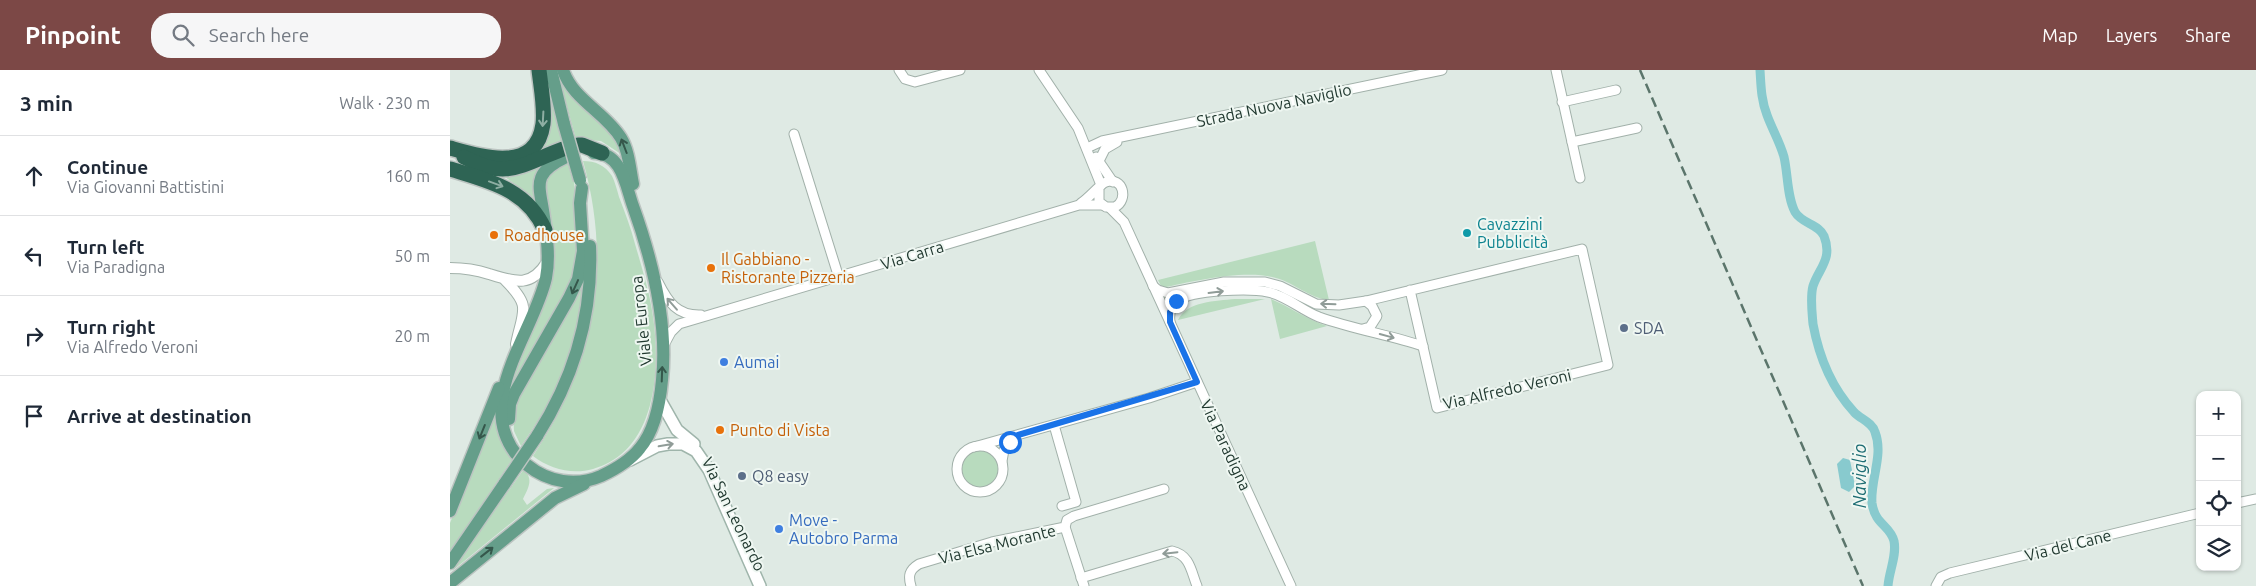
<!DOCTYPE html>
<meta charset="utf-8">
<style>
body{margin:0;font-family:Ubuntu,sans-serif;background:#f6f6f7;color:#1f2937}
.controls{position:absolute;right:15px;bottom:15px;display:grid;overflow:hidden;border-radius:10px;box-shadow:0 1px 4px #0004}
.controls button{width:45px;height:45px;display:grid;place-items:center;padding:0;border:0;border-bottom:1px solid #e0e1e3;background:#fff;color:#1f2937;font:25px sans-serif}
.stop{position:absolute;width:15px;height:15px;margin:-11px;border:4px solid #1a73e8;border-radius:50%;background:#fff}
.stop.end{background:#1a73e8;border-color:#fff;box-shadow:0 1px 5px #0008}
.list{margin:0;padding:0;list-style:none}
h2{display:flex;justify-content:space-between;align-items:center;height:65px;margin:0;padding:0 20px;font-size:21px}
h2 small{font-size:16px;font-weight:400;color:#747a83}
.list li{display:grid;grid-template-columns:32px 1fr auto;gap:15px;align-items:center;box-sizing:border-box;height:80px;padding:0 20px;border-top:1px solid #e0e1e3}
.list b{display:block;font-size:19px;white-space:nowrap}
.list p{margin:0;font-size:16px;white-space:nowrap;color:#747a83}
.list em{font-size:16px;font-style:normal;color:#747a83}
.icon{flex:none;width:28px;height:28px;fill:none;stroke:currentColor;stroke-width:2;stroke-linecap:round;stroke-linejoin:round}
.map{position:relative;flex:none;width:1806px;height:516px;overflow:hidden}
header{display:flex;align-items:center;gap:30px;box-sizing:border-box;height:70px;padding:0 25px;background:#7c4846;color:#fff}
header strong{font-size:24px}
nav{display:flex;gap:28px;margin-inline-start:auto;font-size:18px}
.search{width:350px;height:45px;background:#f6f6f7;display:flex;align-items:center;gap:12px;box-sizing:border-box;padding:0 18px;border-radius:20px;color:#747a83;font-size:19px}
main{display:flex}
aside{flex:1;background:#fff}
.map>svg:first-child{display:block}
</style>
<header>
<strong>Pinpoint</strong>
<div class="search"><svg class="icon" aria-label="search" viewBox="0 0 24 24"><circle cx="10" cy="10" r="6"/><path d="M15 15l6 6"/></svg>Search here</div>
<nav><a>Map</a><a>Layers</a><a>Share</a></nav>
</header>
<main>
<aside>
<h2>3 min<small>Walk · 230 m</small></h2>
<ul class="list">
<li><svg class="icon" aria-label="ahead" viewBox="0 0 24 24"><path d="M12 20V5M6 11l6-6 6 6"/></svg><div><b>Continue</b><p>Via Giovanni Battistini</p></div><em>160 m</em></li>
<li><svg class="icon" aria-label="left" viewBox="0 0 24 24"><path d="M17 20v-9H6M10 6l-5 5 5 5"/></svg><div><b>Turn left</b><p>Via Paradigna</p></div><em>50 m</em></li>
<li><svg class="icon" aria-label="right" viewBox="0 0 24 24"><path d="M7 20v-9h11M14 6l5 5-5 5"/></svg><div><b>Turn right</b><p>Via Alfredo Veroni</p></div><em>20 m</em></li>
<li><svg class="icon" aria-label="arrive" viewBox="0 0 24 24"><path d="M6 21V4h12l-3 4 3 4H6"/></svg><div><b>Arrive at destination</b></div></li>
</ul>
</aside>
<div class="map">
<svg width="1806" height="516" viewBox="0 0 1806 516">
<rect width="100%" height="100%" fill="#dfeae4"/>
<g fill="#b8dbbe">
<polygon points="94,0 112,73 76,87 81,83"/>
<polygon points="107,0 167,72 171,84 151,71 126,69"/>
<path d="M133,91C145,91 155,95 162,106C165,112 167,120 169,127C175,143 181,158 185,174C190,191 195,208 199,225C212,282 213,380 143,399C122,405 100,399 83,386C144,296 163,196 133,91Z"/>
<polygon points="93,94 84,112 84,128 55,107"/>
<polygon points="118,94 123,111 124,111 129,173 124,209 60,323 60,316 97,226 103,201 103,167 93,126 97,107 109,97"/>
<path d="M865,171L879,230C859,228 845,213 826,208C796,199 743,211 712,218L708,210Z"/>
<path d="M132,214C134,218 132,226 132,232C127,285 100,335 71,376L64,361L63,339Z"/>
<path d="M785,229H815L728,250C737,231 766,231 785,229Z"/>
<path d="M821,229C840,237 856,249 877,256L830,269Z"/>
<polygon points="44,348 47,350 52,371 63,388 0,482 0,453"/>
<circle cx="530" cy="399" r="19"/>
<path d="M74,399C84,410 78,418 73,429L77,435L97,419L104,418L2,501Z"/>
</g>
<polygon fill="#88cace" points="1393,388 1400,390 1405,416 1399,422 1391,418 1387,394"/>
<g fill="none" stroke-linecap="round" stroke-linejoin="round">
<path stroke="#88cace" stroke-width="9" d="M1310,0C1311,15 1311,30 1317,45C1322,59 1330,72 1334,87C1338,104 1337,127 1345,142C1352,154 1369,154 1374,166C1383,189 1369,198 1363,216C1360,227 1362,242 1363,254C1369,287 1381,317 1404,342C1410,349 1422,352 1425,362C1434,385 1420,410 1422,433C1425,455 1440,455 1444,471C1447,486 1439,501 1438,516"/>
<defs>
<g id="minor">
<polyline points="449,0 455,9 465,12 510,0"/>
<polyline points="589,0 628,58 651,115"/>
<polyline points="1106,0 1130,108"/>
<polyline points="1112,32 1166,20"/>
<polyline points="344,64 389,208"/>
<polyline points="1122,72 1187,58"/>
<polyline points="637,78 652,71 992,0"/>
<polyline points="646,87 663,112"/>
<polyline points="649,91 655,79 667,72"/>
<path d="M631,133C639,128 650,114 656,112C673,106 679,130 665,137H656L649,132V119"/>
<polyline points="660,138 674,152 841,516"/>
<path d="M208,212C218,232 227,246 251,245"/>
<polyline points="703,216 708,220 718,223 774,212 815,212 830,216 866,234 889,235 916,231 1132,179 1158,295 987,338 960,220"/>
<path d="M720,252C719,244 720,236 727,231C742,220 799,218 818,222C837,226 851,240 869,247C903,259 939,265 973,276"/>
<polyline points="913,259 920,257 927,246 922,236 916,231"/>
<polyline points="214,275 221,262 229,254 629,135 652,135"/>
<polyline points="604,355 626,432 612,436"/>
<circle cx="530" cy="399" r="23"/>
<polyline points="524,377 699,328 747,312"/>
<polyline points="552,391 554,380 565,366"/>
<polyline points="1787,433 1806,429"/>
<polyline points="615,457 634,516"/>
<path d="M631,508L722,481C740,485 741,501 747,516"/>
<path d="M461,516C458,506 459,500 469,494L542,472L615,457L617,450L624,446L714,419"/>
<polyline points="1486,516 1491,507 1500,503 1750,443"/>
</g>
<g id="tertiary">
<path d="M0,198C13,198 27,200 39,204C65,212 81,218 97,192"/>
<path d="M55,210C82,237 73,240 66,274"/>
</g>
<g id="secondary">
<polyline points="210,330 227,360 244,374"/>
<polyline points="180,390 207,376 218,374 233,374 246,381 259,400 310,516"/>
</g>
<g id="primary">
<polyline points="101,0 114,54"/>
<path d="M113,0C123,30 155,42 171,68C179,81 180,99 183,114"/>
<polyline points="59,349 60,334 64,324 119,228 128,209 133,181 130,133 132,118"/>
<path d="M87,366C124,308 143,245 140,176"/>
<path d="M66,384C24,330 84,262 96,208C100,188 97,166 94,147C90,116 80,104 116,87"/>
<path d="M77,395C98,412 126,417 151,406C166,399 180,391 190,378C205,360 210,333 212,310C218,253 202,189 183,136C176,117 172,82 144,83"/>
<polyline points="0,441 49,318"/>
<polyline points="0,493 55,413"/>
<polyline points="0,513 105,428 134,414"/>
</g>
<g id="motorway">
<polyline points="128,75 132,75 152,83"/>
<path d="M0,78C32,87 86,104 93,54C95,37 91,18 89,0"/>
<path d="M14,87C57,111 72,94 113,79"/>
<path d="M0,99C39,111 77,119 95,160"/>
</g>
</defs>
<use href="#minor" stroke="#a2b1aa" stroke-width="11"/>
<use href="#tertiary" stroke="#a2b1aa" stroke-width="12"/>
<use href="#secondary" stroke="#9fb5ab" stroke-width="14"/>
<use href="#primary" stroke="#bcc4c1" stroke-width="15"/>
<use href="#motorway" stroke="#bcc4c1" stroke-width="18"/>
<use href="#minor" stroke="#fff" stroke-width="9"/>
<use href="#tertiary" stroke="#fff" stroke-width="10"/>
<use href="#secondary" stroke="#fff" stroke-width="11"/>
<use href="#primary" stroke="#659e8a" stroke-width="12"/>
<use href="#motorway" stroke="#2e6454" stroke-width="15"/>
<polyline stroke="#5b756b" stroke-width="2.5" stroke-dasharray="10 5" stroke-linecap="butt" points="1190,0 1413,516"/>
<defs>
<g id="primary-bridge">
<polyline points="114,54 130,110"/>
<polyline points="55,413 87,366"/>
</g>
</defs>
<use href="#primary-bridge" stroke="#bcc4c1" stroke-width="15" stroke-linecap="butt"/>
<use href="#primary-bridge" stroke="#659e8a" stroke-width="12"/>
</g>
<defs><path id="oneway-shaft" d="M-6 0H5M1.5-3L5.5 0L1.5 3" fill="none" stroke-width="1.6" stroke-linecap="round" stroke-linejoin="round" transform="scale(1.25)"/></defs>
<g stroke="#8eaea3">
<use href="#oneway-shaft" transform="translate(93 49) rotate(93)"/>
<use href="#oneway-shaft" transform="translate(46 114) rotate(20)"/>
</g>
<g stroke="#35574b">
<use href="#oneway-shaft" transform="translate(174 76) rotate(-111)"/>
<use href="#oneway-shaft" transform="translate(125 217) rotate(114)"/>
<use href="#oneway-shaft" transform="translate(212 304) rotate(-88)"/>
<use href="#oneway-shaft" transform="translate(32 362) rotate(112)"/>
<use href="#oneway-shaft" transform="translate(37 482) rotate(-38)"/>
</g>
<g stroke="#909c98">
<use href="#oneway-shaft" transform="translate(766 222) rotate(-7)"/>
<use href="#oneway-shaft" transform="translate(222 234) rotate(-131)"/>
<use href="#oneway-shaft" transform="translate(878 234) rotate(-178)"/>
<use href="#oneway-shaft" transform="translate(937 266) rotate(15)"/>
<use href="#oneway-shaft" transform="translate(216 375) rotate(-10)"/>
<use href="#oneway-shaft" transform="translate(720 483) rotate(174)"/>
</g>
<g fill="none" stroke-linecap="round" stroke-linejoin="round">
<polyline stroke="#1a73e8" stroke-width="6" points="560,372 568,365 747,312 720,252 720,242 726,231"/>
</g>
<circle fill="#0f9aa8" stroke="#eff7f2" stroke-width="2" cx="1017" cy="163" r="5"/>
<g fill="#e8710a" stroke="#eff7f2" stroke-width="2">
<circle cx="44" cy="165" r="5"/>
<circle cx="261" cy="198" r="5"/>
<circle cx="270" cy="360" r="5"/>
</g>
<g fill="#5c6f8a" stroke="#eff7f2" stroke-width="2">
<circle cx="1174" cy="258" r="5"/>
<circle cx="292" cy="406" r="5"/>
</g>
<g fill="#3f7fe0" stroke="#eff7f2" stroke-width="2">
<circle cx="274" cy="292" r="5"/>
<circle cx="329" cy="459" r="5"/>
</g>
<g text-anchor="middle" stroke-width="4" stroke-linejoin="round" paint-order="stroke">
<g font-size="16" fill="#213930" stroke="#eff7f2">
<text transform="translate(824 35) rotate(-12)" y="6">Strada Nuova Naviglio</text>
<text transform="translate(462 185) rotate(-17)" y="6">Via Carra</text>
<text transform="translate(191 251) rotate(-96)" y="6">Viale Europa</text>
<text transform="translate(1057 319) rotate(-13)" y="6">Via Alfredo Veroni</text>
<text transform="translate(776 375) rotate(65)" y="6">Via Paradigna</text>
<text transform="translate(284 444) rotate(64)" y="6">Via San Leonardo</text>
<text transform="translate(547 474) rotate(-14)" y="6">Via Elsa Morante</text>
<text transform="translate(1618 475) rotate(-14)" y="6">Via del Cane</text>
</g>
<g font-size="16" fill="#0d838f" stroke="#eff7f2" text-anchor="start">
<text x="1027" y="160">Cavazzini<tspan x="1027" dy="18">Pubblicità</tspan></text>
</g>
<g font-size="16" fill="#c56008" stroke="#eff7f2" text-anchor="start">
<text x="54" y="171">Roadhouse</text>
<text x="271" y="195">Il Gabbiano -<tspan x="271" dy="18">Ristorante Pizzeria</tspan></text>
<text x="280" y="366">Punto di Vista</text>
</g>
<g font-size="16" fill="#4e5e75" stroke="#eff7f2" text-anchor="start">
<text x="1184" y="264">SDA</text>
<text x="302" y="412">Q8 easy</text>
</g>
<g font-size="16" fill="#366cbe" stroke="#eff7f2" text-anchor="start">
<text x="284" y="298">Aumai</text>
<text x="339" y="456">Move -<tspan x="339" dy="18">Autobro Parma</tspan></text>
</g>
<g font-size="18" font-style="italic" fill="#1d6d73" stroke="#eff7f2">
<text transform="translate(1410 406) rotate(-90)" y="6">Naviglio</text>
</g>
</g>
</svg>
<div class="controls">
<button>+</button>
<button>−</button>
<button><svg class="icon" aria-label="locate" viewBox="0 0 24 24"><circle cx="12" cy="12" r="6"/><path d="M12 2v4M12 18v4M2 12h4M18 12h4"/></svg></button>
<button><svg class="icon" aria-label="layers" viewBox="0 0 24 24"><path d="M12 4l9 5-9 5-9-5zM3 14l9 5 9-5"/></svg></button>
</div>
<div class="stop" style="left:560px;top:372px"></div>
<div class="stop end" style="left:726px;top:231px"></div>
</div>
</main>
